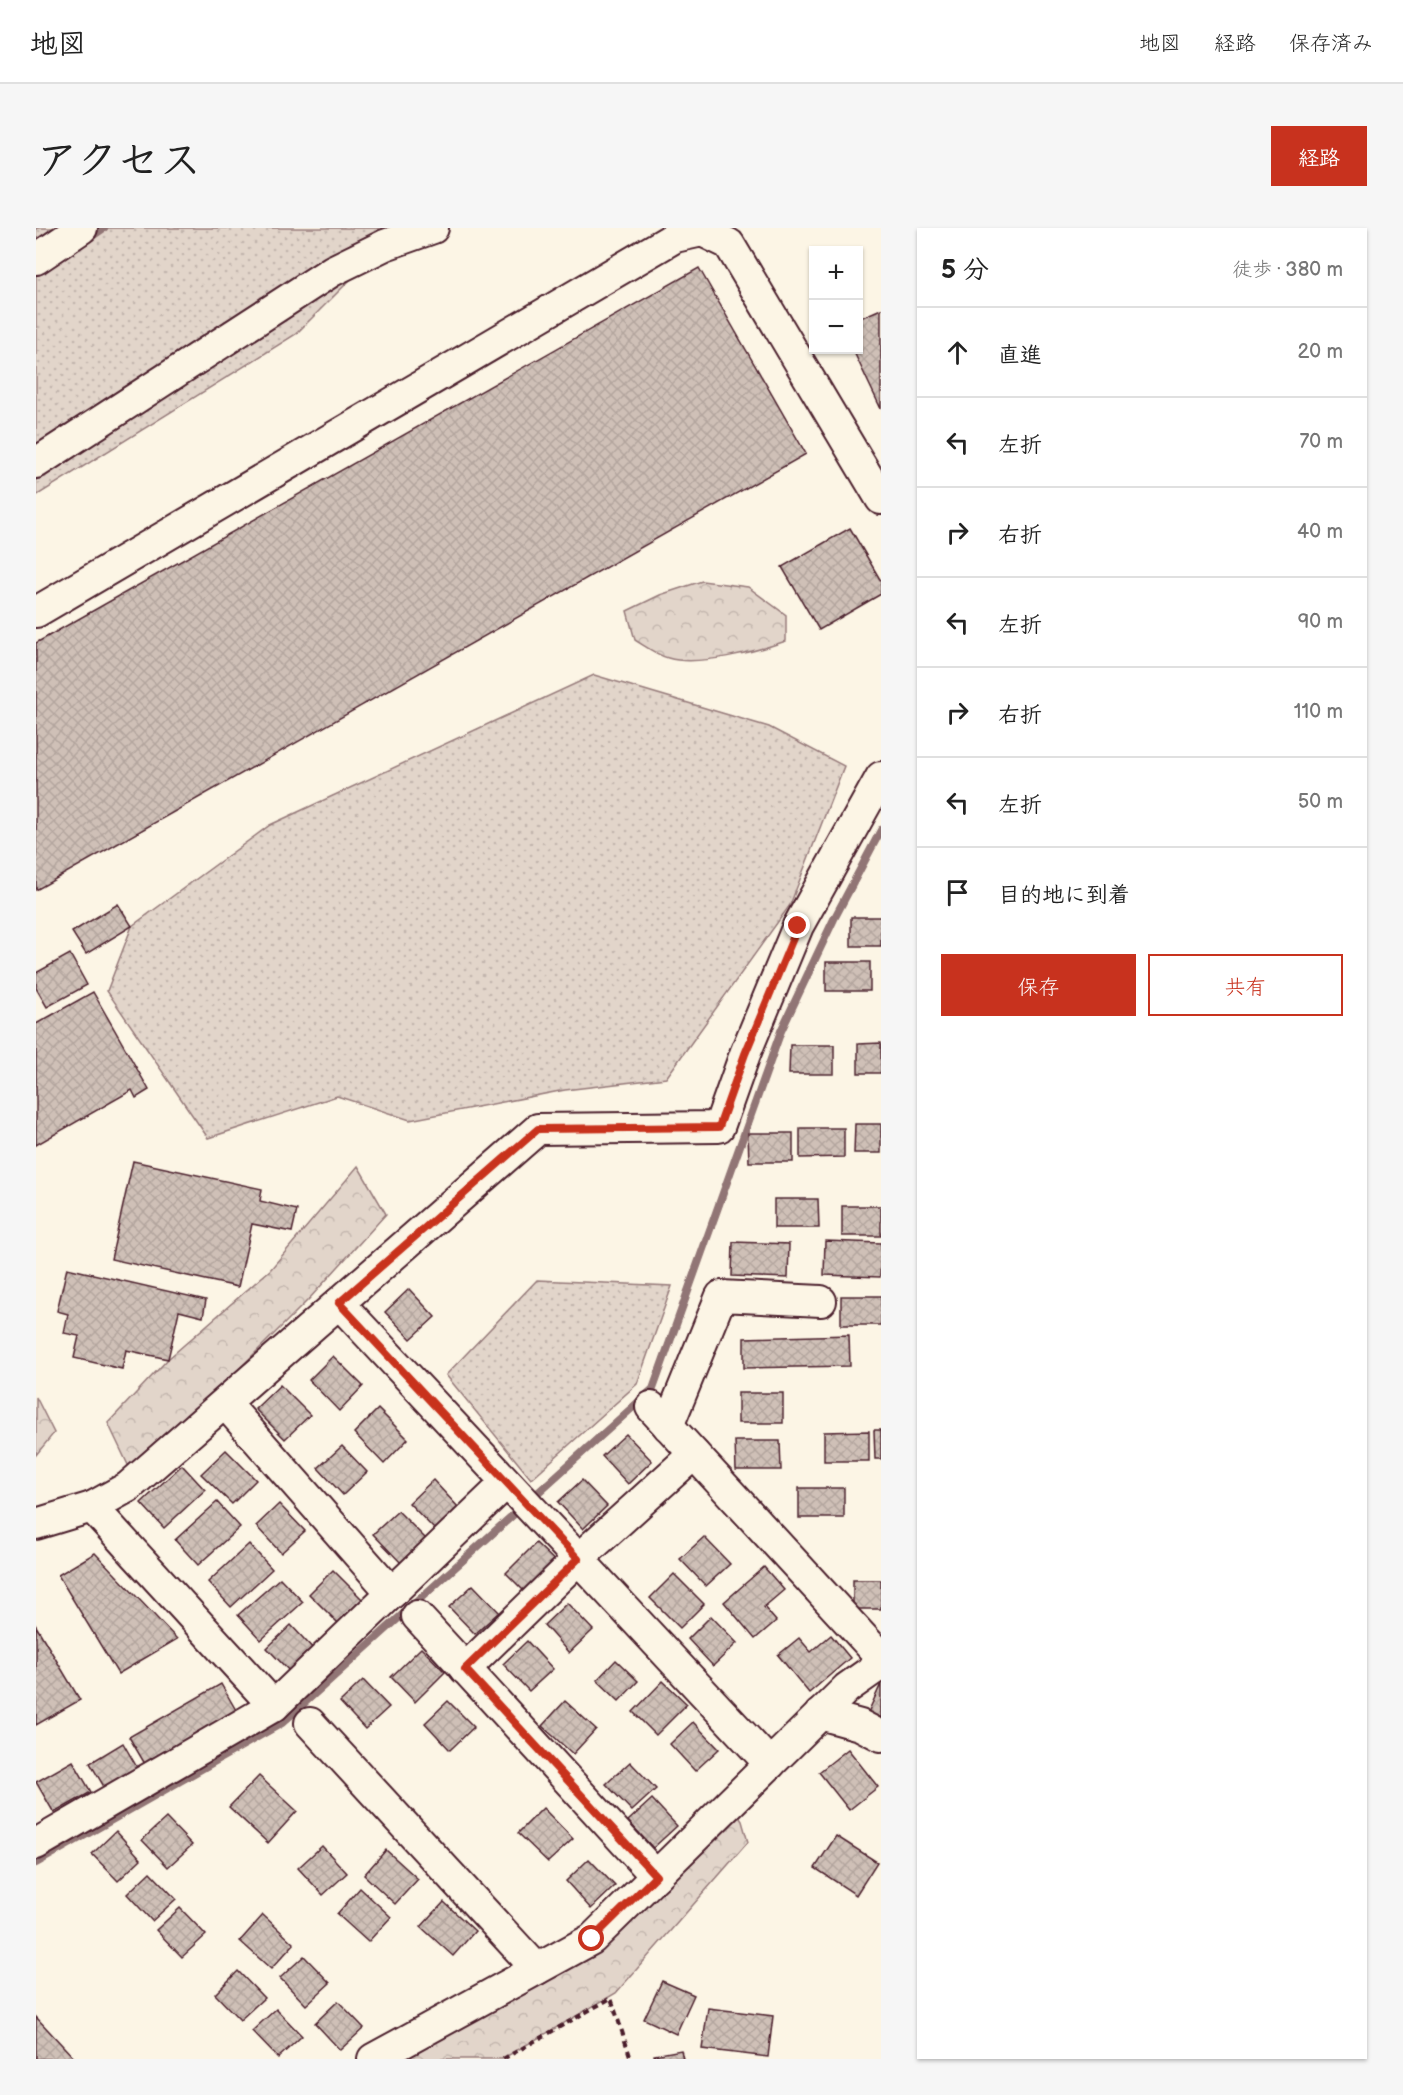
<!DOCTYPE html>
<html lang="ja">
<meta charset="utf-8">
<style>
body{margin:0;font-family:"Balsamiq Sans","Klee One",sans-serif;background:#f6f6f6;color:#222}
.controls{position:absolute;right:18px;top:18px;display:grid;overflow:hidden;border-radius:0px;box-shadow:0 2px 4px #0004}
.controls button{width:54px;height:54px;display:grid;place-items:center;padding:0;border:0;border-bottom:2px solid #e0e0e0;background:#fff;color:#222;font:30px sans-serif}
.stop{position:absolute;width:18px;height:18px;margin:-14px;border:4px solid #c8321e;border-radius:50%;background:#fff}
.stop.end{background:#c8321e;border-color:#fff;box-shadow:0 2px 6px #0008}
.list{margin:0;padding:0;list-style:none}
h2{display:flex;justify-content:space-between;align-items:center;height:78px;margin:0;padding:0 24px;font-size:26px}
h2 small{font-size:20px;font-weight:400;color:#767676}
.list li{display:grid;grid-template-columns:39px 1fr auto;gap:18px;align-items:center;box-sizing:border-box;height:90px;padding:0 24px;border-top:2px solid #e0e0e0}
.list b{display:block;font-size:22px;white-space:nowrap}
.list em{font-size:20px;font-style:normal;color:#767676}
.actions{display:flex;gap:12px;padding:18px 24px}
.actions a{flex:1;padding:14px 0;border:2px solid #c8321e;border-radius:0px;text-align:center;font-size:21px;color:#c8321e}
.actions .main{background:#c8321e;color:#fff}
.icon{flex:none;width:33px;height:33px;fill:none;stroke:currentColor;stroke-width:2;stroke-linecap:round;stroke-linejoin:round}
.map{position:relative;flex:none;width:845px;height:1831px;overflow:hidden;border-radius:0px}
header{display:flex;align-items:center;gap:36px;box-sizing:border-box;height:84px;padding:0 30px;background:#fff;border-bottom:2px solid #e0e0e0}
header strong{font-size:28px}
nav{display:flex;gap:33px;margin-inline-start:auto;font-size:21px}
.intro{display:flex;align-items:center;justify-content:space-between;box-sizing:border-box;height:144px;padding:0 36px}
h1{margin:0;font-size:42px}
.button{padding:15px 27px;border-radius:0px;background:#c8321e;color:#fff;font-size:21px;font-weight:700}
main{display:flex;gap:36px;padding:0 36px}
aside{flex:1;background:#fff;border-radius:0px;box-shadow:0 2px 4px #0004}
.map>svg:first-child{display:block}
</style>
<header>
<strong>地図</strong>
<nav><a>地図</a><a>経路</a><a>保存済み</a></nav>
</header>
<div class="intro"><h1>アクセス</h1><a class="button">経路</a></div>
<main>
<div class="map">
<svg width="845" height="1831" viewBox="0 0 845 1831">
<defs>
<pattern id="grass-dots" width="8" height="8" patternUnits="userSpaceOnUse" patternTransform="scale(1.5)"><rect width="8" height="8" fill="#e2d5ca"/><path d="M2 2h.1M6 6h.1" fill="none" stroke="#c3b6ae" stroke-width="1.8" stroke-linecap="round"/></pattern>
<pattern id="forest-crowns" width="20" height="18" patternUnits="userSpaceOnUse" patternTransform="scale(1.5)"><rect width="20" height="18" fill="#e2d5ca"/><path d="M2 6a3 3 0 1 1 6 0M12 15a3 3 0 1 1 6 0" fill="none" stroke="#c3b6ae"/></pattern>
<pattern id="building-cross-hatch" width="8" height="8" patternUnits="userSpaceOnUse" patternTransform="scale(1.5)"><rect width="8" height="8" fill="#cfc0b7"/><path d="M0 0l8 8M0 8l8-8" fill="none" stroke="#b3a59e"/></pattern>
</defs>
<rect width="100%" height="100%" fill="#fcf5e5"/>
<filter id="ink" filterUnits="userSpaceOnUse"><feTurbulence type="fractalNoise" baseFrequency=".0167" numOctaves="2"/><feDisplacementMap in="SourceGraphic" scale="12" xChannelSelector="R" yChannelSelector="G"/><feConvolveMatrix kernelMatrix="1 2 1 2 8 2 1 2 1" color-interpolation-filters="sRGB"/></filter>
<g filter="url(#ink)">
<g fill="url(#grass-dots)" stroke="#967a7a" stroke-width="1.5">
<polygon points="0,0 347,0 349,17 260,106 0,268"/>
<polygon points="558,447 733,499 808,538 754,677 630,850 529,862 374,892 301,868 172,910 71,763 96,698 234,597"/>
<polygon points="501,1052 636,1058 601,1156 495,1251 410,1147"/>
</g>
<g fill="url(#forest-crowns)" stroke="#967a7a" stroke-width="1.5">
<path d="M666,353L712,359L750,387V413C721,423 662,439 632,430C621,427 609,418 599,412L591,383L624,367Z"/>
<polygon points="322,938 350,986 273,1071 191,1153 93,1239 72,1195 132,1131 234,1042"/>
<polygon points="0,1169 18,1205 0,1227"/>
<polygon points="694,1575 706,1593 712,1614 580,1765 466,1831 344,1831 556,1711"/>
</g>
<g fill="none" stroke-linecap="round" stroke-linejoin="round">
<g stroke="#917474" stroke-width="8">
<polyline points="52,11 68,0"/>
<polyline points="0,1635 246,1495 617,1161 745,803 798,691 845,602"/>
</g>
</g>
<g fill="url(#building-cross-hatch)" stroke="#4a1f2b" stroke-width="1.5">
<polygon points="663,40 770,226 0,662 0,415"/>
<polygon points="845,81 845,181 817,122 822,122 822,91"/>
<polygon points="814,300 845,353 845,366 783,402 746,339"/>
<polygon points="82,676 96,698 50,726 36,704"/>
<rect x="815" y="689" width="30" height="29"/>
<polygon points="34,726 51,757 11,779 0,760 0,745"/>
<rect x="790" y="734" width="44" height="29"/>
<polygon points="57,764 113,862 100,870 96,862 0,917 0,796"/>
<polygon points="845,815 845,845 822,845 822,816"/>
<polygon points="754,817 798,817 798,846 753,846"/>
<polygon points="819,896 845,896 845,925 818,925"/>
<polygon points="764,900 808,900 808,929 764,930"/>
<polygon points="712,905 757,905 757,934 713,934"/>
<polygon points="97,933 226,961 224,973 261,982 256,1004 216,996 202,1059 75,1031"/>
<polygon points="738,971 782,971 783,1000 738,1000"/>
<rect x="806" y="978" width="39" height="30"/>
<polygon points="789,1013 845,1015 844,1049 788,1047"/>
<polygon points="697,1014 753,1016 752,1050 696,1048"/>
<polygon points="31,1040 170,1072 167,1089 143,1083 132,1131 90,1122 86,1141 38,1130 43,1108 28,1105 32,1086 21,1083"/>
<polygon points="373,1061 399,1089 375,1111 349,1084"/>
<rect x="805" y="1068" width="40" height="29"/>
<polygon points="813,1107 814,1138 708,1140 708,1110"/>
<polygon points="297,1128 327,1158 303,1183 273,1152"/>
<polygon points="244,1157 274,1187 249,1211 219,1181"/>
<rect x="702" y="1165" width="45" height="30"/>
<polygon points="342,1181 372,1211 348,1236 318,1205"/>
<polygon points="838,1202 845,1202 845,1231 839,1231"/>
<polygon points="833,1203 833,1233 788,1233 788,1204"/>
<polygon points="590,1206 616,1233 592,1256 566,1228"/>
<polygon points="699,1213 744,1213 745,1242 700,1242"/>
<polygon points="306,1218 331,1244 307,1267 282,1240"/>
<polygon points="190,1222 220,1252 196,1276 165,1246"/>
<polygon points="146,1237 169,1262 128,1300 105,1275"/>
<polygon points="397,1252 423,1280 399,1302 373,1275"/>
<polygon points="546,1252 571,1278 547,1301 522,1274"/>
<rect x="763" y="1260" width="45" height="30"/>
<polygon points="181,1274 204,1299 162,1337 139,1312"/>
<polygon points="243,1276 269,1303 245,1325 220,1298"/>
<polygon points="362,1283 392,1313 367,1337 337,1306"/>
<polygon points="668,1309 694,1336 670,1358 644,1331"/>
<polygon points="500,1315 524,1338 493,1368 470,1345"/>
<polygon points="213,1316 236,1341 195,1379 172,1354"/>
<polygon points="59,1325 141,1411 82,1446 22,1347"/>
<polygon points="728,1339 748,1362 728,1379 740,1393 719,1411 688,1374"/>
<polygon points="297,1342 327,1372 303,1396 273,1366"/>
<polygon points="638,1346 668,1376 644,1400 614,1370"/>
<polygon points="244,1350 267,1374 225,1412 202,1387"/>
<rect x="817" y="1352" width="28" height="29"/>
<polygon points="437,1357 463,1384 439,1406 413,1379"/>
<polygon points="531,1375 557,1402 533,1425 508,1397"/>
<polygon points="675,1388 701,1415 677,1438 652,1411"/>
<polygon points="255,1397 281,1425 257,1447 231,1420"/>
<polygon points="0,1398 44,1472 0,1497"/>
<polygon points="795,1407 814,1430 773,1465 742,1427 763,1410 775,1424"/>
<polygon points="491,1413 517,1441 493,1463 467,1436"/>
<polygon points="385,1420 409,1444 379,1474 355,1449"/>
<polygon points="580,1432 602,1453 583,1473 561,1452"/>
<polygon points="327,1452 353,1479 329,1501 304,1474"/>
<polygon points="627,1453 651,1476 620,1507 597,1484"/>
<polygon points="185,1456 201,1484 109,1536 93,1509"/>
<polygon points="845,1456 845,1496 830,1489"/>
<polygon points="412,1473 438,1499 414,1522 389,1495"/>
<polygon points="529,1473 560,1501 537,1526 506,1498"/>
<polygon points="657,1494 683,1521 659,1543 634,1516"/>
<polygon points="87,1515 103,1543 70,1562 54,1535"/>
<polygon points="812,1521 842,1559 813,1582 783,1544"/>
<polygon points="37,1533 55,1564 18,1585 0,1554"/>
<polygon points="594,1534 620,1561 596,1583 570,1556"/>
<polygon points="223,1548 261,1583 232,1615 193,1579"/>
<polygon points="616,1571 641,1598 617,1620 592,1593"/>
<polygon points="507,1580 537,1611 512,1634 482,1605"/>
<polygon points="130,1590 156,1617 132,1639 106,1612"/>
<polygon points="80,1603 105,1631 82,1653 56,1626"/>
<polygon points="800,1608 841,1634 820,1667 779,1640"/>
<polygon points="286,1618 311,1645 287,1667 262,1640"/>
<polygon points="350,1622 382,1651 359,1676 328,1647"/>
<polygon points="553,1631 579,1658 555,1681 530,1653"/>
<polygon points="114,1644 140,1671 116,1693 91,1666"/>
<polygon points="324,1660 355,1689 332,1714 301,1686"/>
<polygon points="408,1674 439,1703 417,1728 385,1699"/>
<polygon points="144,1680 170,1707 146,1729 120,1702"/>
<polygon points="227,1687 258,1716 235,1741 204,1713"/>
<polygon points="268,1728 294,1755 270,1777 244,1750"/>
<polygon points="202,1743 228,1770 204,1792 179,1766"/>
<polygon points="626,1753 658,1767 640,1806 608,1791"/>
<polygon points="302,1773 328,1800 304,1822 279,1795"/>
<polygon points="672,1780 737,1788 732,1829 666,1821"/>
<polygon points="240,1781 266,1808 242,1830 216,1803"/>
<polygon points="0,1789 39,1831 0,1831"/>
<polygon points="645,1822 647,1831 619,1831 618,1827"/>
</g>
<g fill="none" stroke-linecap="round" stroke-linejoin="round">
<defs>
<g id="minor">
<polyline points="0,31 46,0"/>
<polyline points="0,235 296,43 349,17 397,0"/>
<polyline points="0,384 639,9 666,3 693,16 845,271"/>
<polyline points="303,1075 734,1536"/>
<polyline points="189,1175 356,1365"/>
<polyline points="615,1179 845,1429"/>
<polyline points="632,1198 685,1068 785,1073"/>
<polyline points="56,1279 92,1259 502,901 683,899 709,826 762,698 845,549"/>
<polyline points="0,1296 56,1279 238,1478 470,1255"/>
<polyline points="381,1388 620,1648"/>
<polyline points="429,1441 542,1331 658,1226"/>
<polyline points="784,1486 824,1497 845,1508"/>
<polyline points="274,1495 501,1741"/>
<polyline points="0,1616 238,1478"/>
<polyline points="337,1831 556,1711 811,1460 845,1436"/>
</g>
</defs>
<use href="#minor" stroke="#4a1f2b" stroke-width="34"/>
<polyline stroke="#4a1f2b" stroke-width="4" stroke-dasharray="6 4.5" stroke-linecap="butt" points="467,1831 575,1770 595,1831"/>
<use href="#minor" stroke="#fcf5e5" stroke-width="30"/>
</g>
</g>
<g fill="none" stroke-linecap="round" stroke-linejoin="round" filter="url(#ink)">
<polyline stroke="#c8321e" stroke-width="8" points="556,1711 620,1648 429,1441 542,1331 303,1075 502,901 683,899 709,826 762,698"/>
</g>
</svg>
<div class="controls">
<button>+</button>
<button>−</button>
</div>
<div class="stop" style="left:556px;top:1711px"></div>
<div class="stop end" style="left:762px;top:698px"></div>
</div>
<aside>
<h2>5 分<small>徒歩 · 380 m</small></h2>
<ul class="list">
<li><svg class="icon" aria-label="ahead" viewBox="0 0 24 24"><path d="M12 20V5M6 11l6-6 6 6"/></svg><div><b>直進</b></div><em>20 m</em></li>
<li><svg class="icon" aria-label="left" viewBox="0 0 24 24"><path d="M17 20v-9H6M10 6l-5 5 5 5"/></svg><div><b>左折</b></div><em>70 m</em></li>
<li><svg class="icon" aria-label="right" viewBox="0 0 24 24"><path d="M7 20v-9h11M14 6l5 5-5 5"/></svg><div><b>右折</b></div><em>40 m</em></li>
<li><svg class="icon" aria-label="left" viewBox="0 0 24 24"><path d="M17 20v-9H6M10 6l-5 5 5 5"/></svg><div><b>左折</b></div><em>90 m</em></li>
<li><svg class="icon" aria-label="right" viewBox="0 0 24 24"><path d="M7 20v-9h11M14 6l5 5-5 5"/></svg><div><b>右折</b></div><em>110 m</em></li>
<li><svg class="icon" aria-label="left" viewBox="0 0 24 24"><path d="M17 20v-9H6M10 6l-5 5 5 5"/></svg><div><b>左折</b></div><em>50 m</em></li>
<li><svg class="icon" aria-label="arrive" viewBox="0 0 24 24"><path d="M6 21V4h12l-3 4 3 4H6"/></svg><div><b>目的地に到着</b></div></li>
</ul>
<div class="actions"><a class="main">保存</a><a>共有</a></div>
</aside>
</main>
